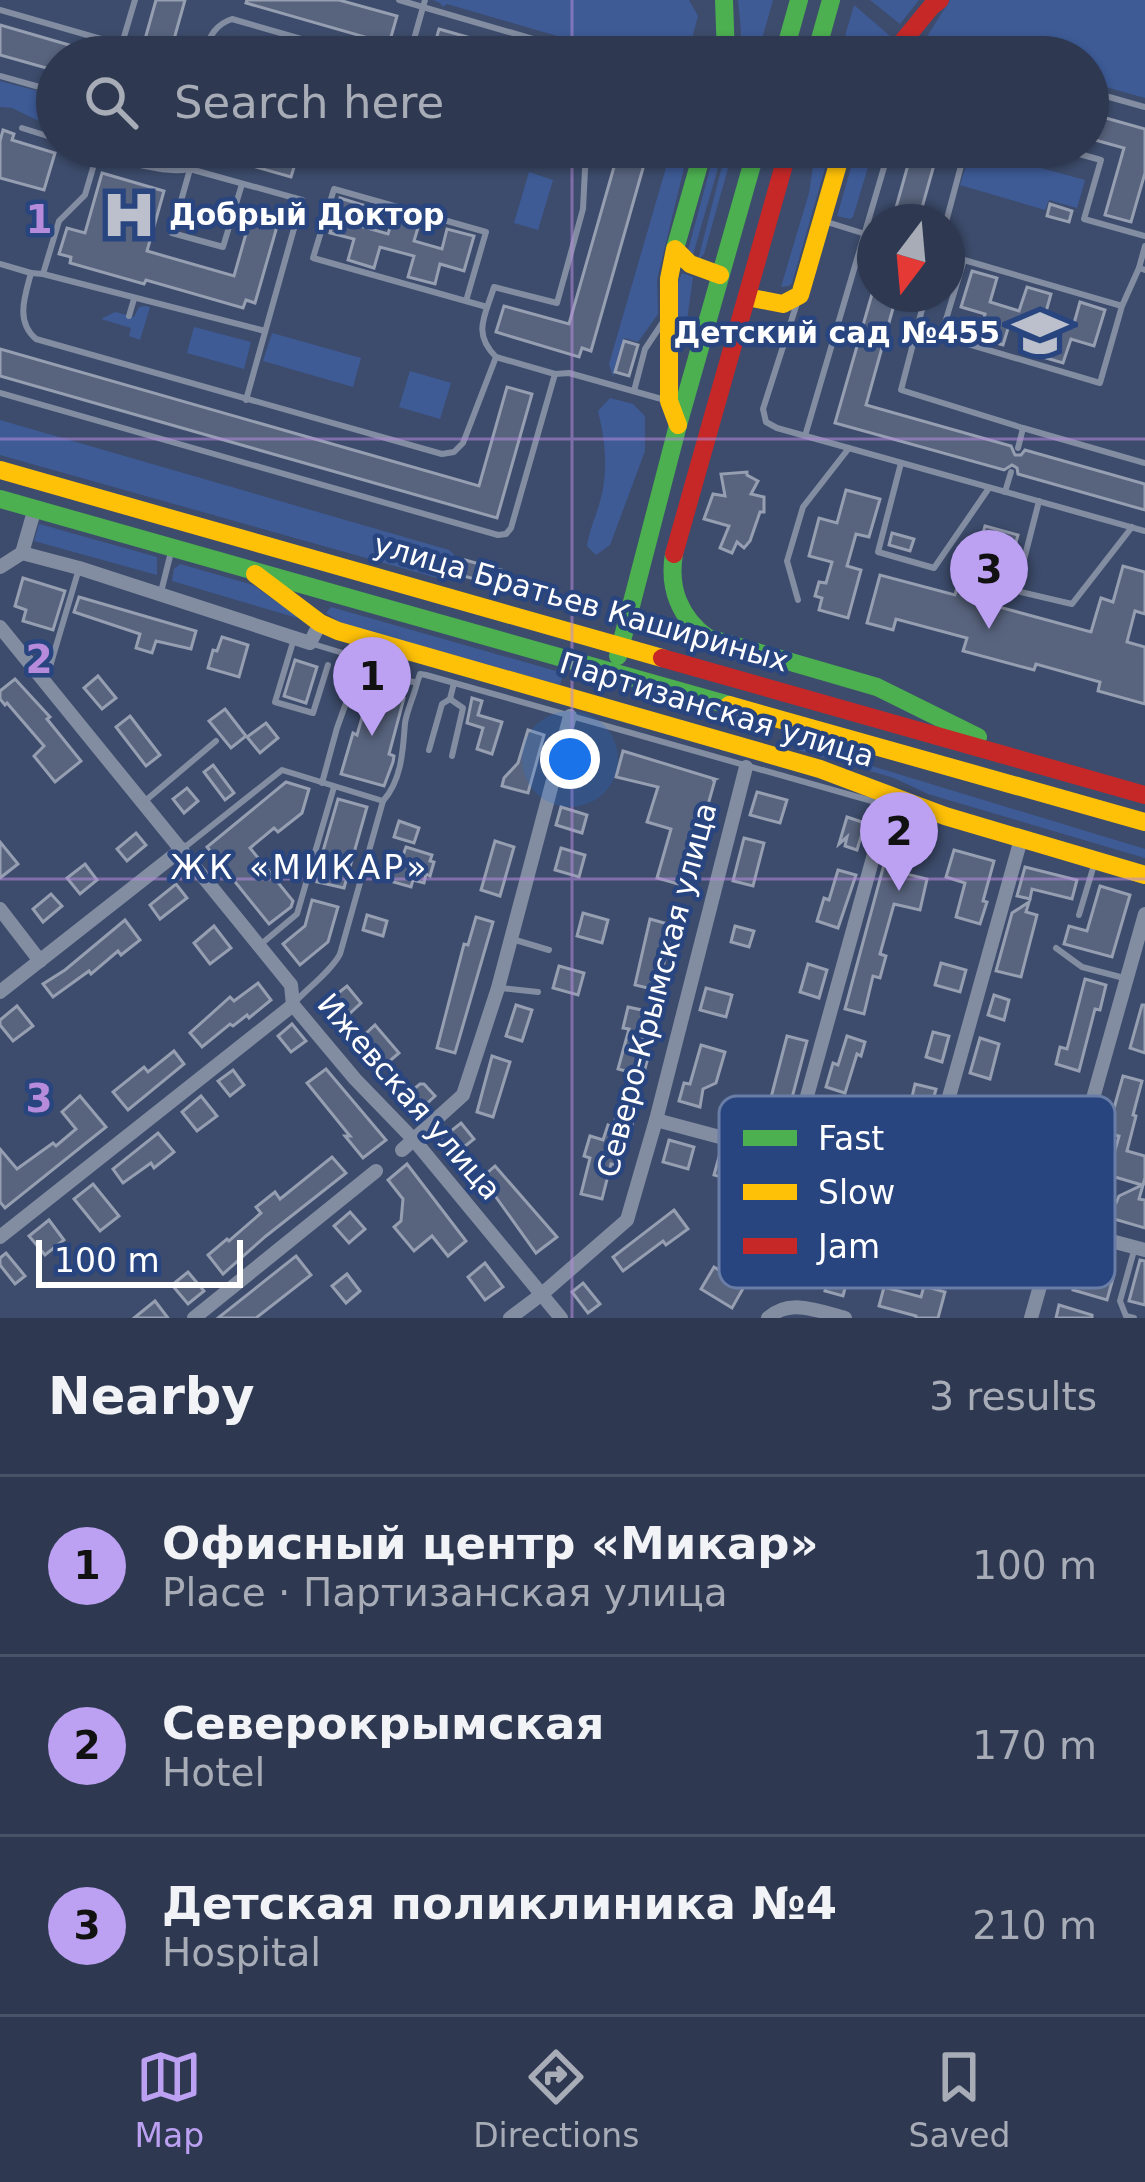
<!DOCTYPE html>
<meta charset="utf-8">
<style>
body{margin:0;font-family:"DejaVu Sans",sans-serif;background:#364058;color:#f1f3f6}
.compass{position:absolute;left:857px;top:204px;width:108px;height:108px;border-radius:50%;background:#2e3951;box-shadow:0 3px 9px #0004;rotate:196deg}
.scale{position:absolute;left:36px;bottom:30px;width:207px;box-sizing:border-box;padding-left:12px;border:6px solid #fff;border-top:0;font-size:33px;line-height:42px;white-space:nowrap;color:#fff;-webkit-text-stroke:9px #294580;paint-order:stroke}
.you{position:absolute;left:570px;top:759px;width:42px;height:42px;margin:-30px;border:9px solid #fff;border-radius:50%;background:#1a73e8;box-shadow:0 0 0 18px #1a73e833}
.badge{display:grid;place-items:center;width:78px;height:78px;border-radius:50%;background:#bca0f2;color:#111;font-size:39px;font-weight:700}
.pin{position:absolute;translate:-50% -99px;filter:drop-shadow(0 3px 6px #0008)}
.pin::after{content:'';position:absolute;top:63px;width:42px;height:36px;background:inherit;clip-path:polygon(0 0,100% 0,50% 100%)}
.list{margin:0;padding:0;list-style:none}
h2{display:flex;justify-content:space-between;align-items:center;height:156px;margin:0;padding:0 48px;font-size:51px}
h2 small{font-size:39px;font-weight:400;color:#a7acb7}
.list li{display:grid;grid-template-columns:78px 1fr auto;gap:36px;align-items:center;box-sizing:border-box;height:180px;padding:0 48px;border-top:3px solid #495368}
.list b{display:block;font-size:45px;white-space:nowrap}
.list p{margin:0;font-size:39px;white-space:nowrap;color:#a7acb7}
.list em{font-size:39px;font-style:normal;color:#a7acb7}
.icon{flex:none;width:66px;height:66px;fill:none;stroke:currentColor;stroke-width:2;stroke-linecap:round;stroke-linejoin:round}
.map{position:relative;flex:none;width:1145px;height:1318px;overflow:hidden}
.search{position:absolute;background:#2e3951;box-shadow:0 3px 9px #0004;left:36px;right:36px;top:36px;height:132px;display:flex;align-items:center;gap:30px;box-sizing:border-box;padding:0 42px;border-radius:66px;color:#a7acb7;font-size:45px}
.sheet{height:696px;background:#2e3951}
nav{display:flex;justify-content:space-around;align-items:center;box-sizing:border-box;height:168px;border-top:3px solid #495368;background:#2e3951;font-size:33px;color:#a7acb7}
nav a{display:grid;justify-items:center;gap:6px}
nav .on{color:#bca0f2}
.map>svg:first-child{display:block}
</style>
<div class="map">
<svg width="1145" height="1318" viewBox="0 0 1145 1318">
<rect width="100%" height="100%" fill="#3d4c6c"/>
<g fill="#3e5b96">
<polygon points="433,0 689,0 698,16 687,57 630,57 447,4 443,7 440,3"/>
<polygon points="738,0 773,0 757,57 739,57 741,31"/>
<polygon points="870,0 919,0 900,24"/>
<polygon points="950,0 1145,0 1145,98 1088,82 1088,57 1000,57 968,48 932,51 923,43"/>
<polygon points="854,5 890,36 873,57 839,57"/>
<polygon points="0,81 57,96 57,130 12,108 0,107"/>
<polygon points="672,147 689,147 657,280 658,314 638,342 624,338 613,377 609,364"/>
<polygon points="716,147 724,147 692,258 688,250"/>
<polygon points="727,147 734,147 704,254 698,260"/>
<polygon points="816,147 831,147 792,283 789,286 781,287 809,193"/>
<polygon points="857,147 874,147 853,217 850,219 837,216"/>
<polygon points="971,149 1085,180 1077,208 1049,200 1045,210 960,185"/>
<polygon points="529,172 553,180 538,230 514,223"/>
<polygon points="682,273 693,277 687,320 675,364 678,282"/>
<polygon points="144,306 150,307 140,340 129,336 131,328 101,319 115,312 134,317 139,307"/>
<polygon points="194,327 251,342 244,369 187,353"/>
<polygon points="272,333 361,358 353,387 263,361"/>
<polygon points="410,371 451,383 440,419 399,407"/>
<path d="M610,398L633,404L645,416V451L610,545L596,555L587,546C589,532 594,521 598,508C609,476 606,443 598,411Z"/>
<polygon points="0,420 449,550 454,555 450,577 441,579 0,455"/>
<polygon points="39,524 157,557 157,575 34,541"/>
<polygon points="180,564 253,585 301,619 172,581 174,569"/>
<polygon points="331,607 563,673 560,685 343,624 326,613"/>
<polygon points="796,743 1145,849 1145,858 928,794 894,778 798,750"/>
</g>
<g fill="#58647e" stroke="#969eb1" stroke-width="3">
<polygon points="156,0 185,0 169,57 140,57"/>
<polygon points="247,0 339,0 397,16 389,44 246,3"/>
<polygon points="0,25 100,54 100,57 57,57 57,71 0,55"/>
<polygon points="439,29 527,54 527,57 431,57"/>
<polygon points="1088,113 1145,129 1145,173 1131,222 1105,215 1124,148 1088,138"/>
<polygon points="3,130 14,134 12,140 55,153 44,190 0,178 0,141"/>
<polygon points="197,147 285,147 299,151 291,177 196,150"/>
<polygon points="623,147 649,147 591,351 582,348 579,357 496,332 504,306 569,324 616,160 619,161"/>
<polygon points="913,147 939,147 918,222 892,222"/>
<polygon points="102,173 164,191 147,251 234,276 253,209 280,216 255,303 246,300 243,308 146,280 144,284 70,263 71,257 59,254 67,228 85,233"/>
<polygon points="340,198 366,206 360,226 388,234 394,214 420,221 414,241 442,249 447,229 474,236 464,271 440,264 435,284 408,277 414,256 380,247 374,268 348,260 354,239 330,233"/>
<polygon points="1050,204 1072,211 1069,222 1047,216"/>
<polygon points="972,271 997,278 990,302 1019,311 1027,287 1051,294 1044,319 1073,327 1080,302 1105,310 1094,346 1071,339 1063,363 1039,356 1045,332 1010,322 1003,345 978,338 985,314 961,307"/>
<polygon points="872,294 897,294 866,405 1011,446 1015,455 1021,455 1025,450 1145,484 1145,510 1018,474 1017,468 1012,465 1004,470 835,423"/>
<polygon points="624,341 638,345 629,376 615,372"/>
<polygon points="0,349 479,486 507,387 532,394 497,518 0,376"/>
<polygon points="747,472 747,475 758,481 751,494 764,497 764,512 760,512 750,541 744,548 737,542 732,553 720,548 729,526 704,519 713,494 725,496 721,474"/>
<polygon points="846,490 880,499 869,537 856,534 847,566 861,570 848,618 819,610 822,598 815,596 819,582 826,583 832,562 809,556 819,518 837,523"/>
<polygon points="985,526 1018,535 1007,575 997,572 988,604 1091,632 1101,598 1113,602 1123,566 1145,572 1145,614 1135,611 1127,642 1145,647 1145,704 1098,691 1100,682 1036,664 1034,670 963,651 967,638 896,619 893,630 867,623 880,575 955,595 965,558 975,561"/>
<polygon points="892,533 914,539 910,551 889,545"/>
<polygon points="465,560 501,570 496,585 460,575"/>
<polygon points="23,578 65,591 53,630 23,621 26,610 15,606"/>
<polygon points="79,597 196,631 191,649 156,641 152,653 136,648 140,634 74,612"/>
<polygon points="222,637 248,645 239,677 208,668 213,650 217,651"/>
<polygon points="295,660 317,667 306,703 284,696"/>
<polygon points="98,676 116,698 102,709 84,688"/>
<polygon points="15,679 50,717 47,719 81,761 55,782 34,756 44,746 7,703 5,705 0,699 0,691"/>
<polygon points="371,686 404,698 389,754 394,756 393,762 384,786 341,774 353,733 357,735"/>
<polygon points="472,698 482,701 478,715 502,722 492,754 477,749 483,728 467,723"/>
<polygon points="225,709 246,736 231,748 209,721"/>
<polygon points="130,716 160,755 146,766 116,727"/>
<polygon points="266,723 278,738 260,753 247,737"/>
<polygon points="528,730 544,735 528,793 502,786 504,778 518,763"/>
<polygon points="579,745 596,750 591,766 574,761"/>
<polygon points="623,751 715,779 712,780 715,780 685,886 657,878 671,829 647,822 658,787 616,777"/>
<polygon points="213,765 234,793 225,800 204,772"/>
<polygon points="286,782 309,789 302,813 278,832 274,828 250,848 293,901 291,907 269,924 207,847"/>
<polygon points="187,788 198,801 184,813 173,799"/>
<polygon points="757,792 787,800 780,823 750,815"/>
<polygon points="338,799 367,807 344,888 317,882 324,859 321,858"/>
<polygon points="561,807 587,815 582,833 556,825"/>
<polygon points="847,817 865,823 857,850 845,846 847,837 839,844"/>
<polygon points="399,821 419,828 414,843 394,837"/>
<polygon points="893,831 912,836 902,873 927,879 920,910 894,904 880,954 886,956 880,978 873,976 864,1014 845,1009"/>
<polygon points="136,833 146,845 127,861 117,849"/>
<polygon points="744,838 764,843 753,886 733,881"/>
<polygon points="495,841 514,847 500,896 481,890"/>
<polygon points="0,842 18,864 0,878"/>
<polygon points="406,847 432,855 430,861 434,862 430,876 426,874 424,883 413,880 411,887 390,881 395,863 400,864"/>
<polygon points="561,848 585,855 579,877 555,870"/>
<polygon points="954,850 994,861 983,901 987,902 980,924 956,917 965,883 946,877"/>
<polygon points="85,864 97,880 80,894 67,878"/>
<polygon points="1025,867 1077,880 1072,899 1032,889 1030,899 1017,896"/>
<polygon points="838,870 856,875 838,928 817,921 824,898 829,900"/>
<polygon points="176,884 187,898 160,919 150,905"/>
<polygon points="1100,886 1130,895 1112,957 1064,944 1069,926 1087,931"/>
<polygon points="51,894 62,906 43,922 33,909"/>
<polygon points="312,900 338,907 328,942 300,965 283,944 305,926"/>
<polygon points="1029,902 1026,912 1037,915 1021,977 996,971 1012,913"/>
<polygon points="583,913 608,920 602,943 577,936"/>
<polygon points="367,915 387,921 383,936 363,930"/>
<polygon points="476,917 493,922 455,1053 437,1048 464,944 468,945"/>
<polygon points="650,919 675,926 656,990 635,985"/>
<polygon points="125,920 140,940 121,955 118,951 91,974 89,971 53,997 43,984 65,970"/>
<polygon points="214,926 231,948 210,964 194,943"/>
<polygon points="735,926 754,931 749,947 731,942"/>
<polygon points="941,963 966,970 960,992 935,985"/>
<polygon points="808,964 827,970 819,998 800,992"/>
<polygon points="559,966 584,973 578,995 553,988"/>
<polygon points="1085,979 1106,985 1100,1010 1095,1009 1079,1071 1056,1064 1060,1047 1067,1049"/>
<polygon points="258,983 271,1000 249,1018 247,1015 233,1026 230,1024 202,1047 190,1033 230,997 234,1001"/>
<polygon points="347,986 361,1003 347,1016 332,998"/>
<polygon points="706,988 732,995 726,1017 700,1010"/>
<polygon points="994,995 1009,1000 1004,1020 988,1015"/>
<polygon points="516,1005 532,1010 522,1041 506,1036"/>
<polygon points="1142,1005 1145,1005 1145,1053 1130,1048"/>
<polygon points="17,1006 33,1026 13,1041 0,1025 0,1020"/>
<polygon points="628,1007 651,1012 640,1052 649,1054 643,1076 618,1069 629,1029 623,1028"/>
<polygon points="292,1024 306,1041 291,1052 278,1036"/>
<polygon points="375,1025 399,1053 385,1065 361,1038"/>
<polygon points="933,1032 949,1036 942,1062 926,1057"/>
<polygon points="787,1036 807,1041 783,1132 754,1124 760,1104 767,1113"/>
<polygon points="847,1036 865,1042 861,1056 857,1054 845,1093 826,1087 833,1063 838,1065"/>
<polygon points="980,1038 999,1044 990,1079 970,1073"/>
<polygon points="701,1045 725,1052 716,1083 703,1089 700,1107 679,1101 684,1083 690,1084"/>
<polygon points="174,1051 184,1064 128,1110 113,1092 144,1067 148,1072"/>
<polygon points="492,1056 510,1062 493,1117 477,1112"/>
<polygon points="326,1069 386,1140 363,1158 345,1136 350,1136 307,1083"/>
<polygon points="233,1070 244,1085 230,1096 218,1081"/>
<polygon points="1123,1076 1142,1081 1133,1115 1136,1116 1127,1151 1145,1156 1145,1178 1139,1199 1145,1200 1145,1228 1107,1217 1110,1204 1116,1203 1119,1196 1142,1185 1108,1175 1119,1136 1107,1133"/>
<polygon points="420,1084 424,1084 435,1096 422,1108 409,1093"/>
<polygon points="915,1084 936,1089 929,1116 909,1110"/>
<polygon points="80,1096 106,1127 5,1208 0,1202 0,1149 17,1169 53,1143 56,1146 76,1129 62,1112"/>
<polygon points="201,1096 217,1116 197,1131 182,1112"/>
<polygon points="622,1098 638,1103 632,1125 628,1124 617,1165 611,1164 602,1199 581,1194 590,1158 584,1156 590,1136 603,1140 608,1125 613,1127"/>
<polygon points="461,1123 474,1139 454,1155 441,1139 449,1139 446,1135"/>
<polygon points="158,1133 174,1152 154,1168 151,1163 123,1183 113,1169"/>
<polygon points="669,1140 694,1147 688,1169 663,1162"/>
<polygon points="720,1153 853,1190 845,1221 828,1216 830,1208 714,1175"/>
<polygon points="332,1157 346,1173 266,1236 223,1274 208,1255 227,1239 229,1241 261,1213 256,1207 275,1192 280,1199"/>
<polygon points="407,1164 466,1241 448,1256 432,1236 414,1251 394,1227 401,1221 403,1199 388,1180"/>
<polygon points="495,1166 557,1237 536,1253 493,1193 490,1195 478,1181"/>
<polygon points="93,1184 119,1216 100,1231 74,1199"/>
<polygon points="674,1210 688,1229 666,1245 663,1241 623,1271 613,1257"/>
<polygon points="350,1212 365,1229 349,1243 334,1226"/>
<polygon points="49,1220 64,1240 45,1255 29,1236"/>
<polygon points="731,1245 750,1250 741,1283 745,1285 732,1308 701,1289 714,1267 724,1273"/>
<polygon points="6,1253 25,1276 15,1284 0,1265 0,1258"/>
<polygon points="296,1256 311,1275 256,1318 218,1318"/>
<polygon points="1140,1260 1145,1261 1145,1305 1129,1301"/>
<polygon points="485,1263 503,1287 485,1300 468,1277"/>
<polygon points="1080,1265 1114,1275 1107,1300 1073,1290"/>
<polygon points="188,1272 204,1291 188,1304 172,1285"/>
<polygon points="830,1272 848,1277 843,1296 825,1291"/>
<polygon points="347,1274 360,1291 346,1303 332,1286"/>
<polygon points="583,1283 600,1304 588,1313 572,1292"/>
<polygon points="924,1286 945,1292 938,1318 916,1318 916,1316 879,1306 884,1287 921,1297"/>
<polygon points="155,1301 168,1318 134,1318"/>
<polygon points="1059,1305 1092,1315 1092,1318 1056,1318"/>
</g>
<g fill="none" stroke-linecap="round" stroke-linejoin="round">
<g stroke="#838da2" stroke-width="6">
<polyline points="399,0 595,57"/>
<polyline points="0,10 122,45"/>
<polyline points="118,57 135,0"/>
<path d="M201,57C209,40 213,25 232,19L364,57"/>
<polyline points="409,57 425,0"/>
<polyline points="0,76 57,92"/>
<polyline points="1088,91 1145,107"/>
<polyline points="22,128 57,139"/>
<path d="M85,147C117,157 157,175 190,169L302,200L246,400"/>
<polyline points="1054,147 1101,160 1084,219 1145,236"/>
<polyline points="157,167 163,147"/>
<polyline points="190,169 172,233 223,247 242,184"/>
<polyline points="827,222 875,237"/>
<polyline points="946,222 966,147"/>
<polyline points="1145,246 1139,268 1145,270"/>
<path d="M0,264L31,273C25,296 15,321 36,339L442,454L454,452L463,443L496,357C472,333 485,316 494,287L557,303L583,209L585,169L591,147"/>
<polyline points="31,273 43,274 59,221 85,195 98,151"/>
<polyline points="43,274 265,331"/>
<polyline points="926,294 901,390 1023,428 1018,448"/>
<polyline points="466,301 486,232 334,189 313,258 487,307"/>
<polyline points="797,303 763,409 766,422 777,428 1145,531"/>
<polyline points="1122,306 964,260 941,336 1100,383 1122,306 1139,268"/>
<polyline points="129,316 134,299"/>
<polyline points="496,357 555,374 569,373 665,400"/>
<polyline points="634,391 645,349 663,322"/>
<polyline points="0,393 498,535 506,534 511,528 555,374"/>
<polyline points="1023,428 1145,463"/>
<polyline points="805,436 890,147"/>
<polyline points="901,463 878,552 934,568 989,488"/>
<polyline points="1005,492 1011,472"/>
<polyline points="1039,501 1016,591 1072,604 1132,527"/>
<polyline points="161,592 171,552"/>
<polyline points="798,600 787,561 803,507 849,448"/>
<polyline points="293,642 275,702 313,713 328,665"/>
<polyline points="313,644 356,657 359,667 337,728 322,783"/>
<path d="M359,667L417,683C414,696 407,710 405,723C403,749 402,780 383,801"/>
<polyline points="46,680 78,572"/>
<polyline points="417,683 420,674 426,675 886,805"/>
<polyline points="450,699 463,708 452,756"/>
<polyline points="429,750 442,704 450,699 454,683"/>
<polyline points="145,801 216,741"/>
<path d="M185,847L282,770L383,801L340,954C332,970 308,988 295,1002"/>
<polyline points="1079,915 1094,865"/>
<polyline points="512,939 549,950"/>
<polyline points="260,945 297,914 334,787"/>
<polyline points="1056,948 1082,967 1124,978"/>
<polyline points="500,988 538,992"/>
<polyline points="1069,1185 1112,1197"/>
<polyline points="1134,1318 1126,1316 1120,1301 1135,1247"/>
</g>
<g stroke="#838da2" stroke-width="14">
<polyline points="22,553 79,568 310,643 320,623"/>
<polyline points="0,567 22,553 35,508"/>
<polyline points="0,627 291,985 293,1005 355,1079 414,1140 561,1318"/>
<polyline points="0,909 40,961"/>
<polyline points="0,992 182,849"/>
<polyline points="656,1120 1145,1250"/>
<polyline points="402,1150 463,1095 498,988 570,716"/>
<polyline points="791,1154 890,796"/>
<polyline points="923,1190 1021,839"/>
<polyline points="0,1237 293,1005"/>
<polyline points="194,1318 376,1171"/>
<polyline points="510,1318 542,1294 627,1220 656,1120 746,767"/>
<path d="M768,1318C790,1298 819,1311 845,1318"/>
<polyline points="1031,1318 1145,914"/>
</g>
<g stroke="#4caf50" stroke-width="18">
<polyline points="724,0 726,57"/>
<polyline points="783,57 799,0"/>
<polyline points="815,57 831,0"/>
<polyline points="675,249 704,147"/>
<polyline points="0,499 729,705"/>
<path d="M674,554C668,588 680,618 708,638L877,687L978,737"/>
<polyline points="618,656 678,425 757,147"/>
</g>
<g stroke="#ffc107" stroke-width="18">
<polyline points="747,297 783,304 800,295 843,147"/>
<polyline points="678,425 669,401 669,279 675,249 690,264 720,275"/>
<polyline points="0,470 662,658"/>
<polyline points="255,574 320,623 338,631 820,769 945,816 1145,875"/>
<polyline points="729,705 1145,822"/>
</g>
<g stroke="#c62828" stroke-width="18">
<polyline points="890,57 931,7 940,0"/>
<polyline points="674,554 789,147"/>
<polyline points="662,658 1145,795"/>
</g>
</g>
<path fill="none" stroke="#b68bdc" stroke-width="3" stroke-opacity="0.55" d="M572,0V57M572,147V1318M0,439H1145M0,879H1145"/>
<defs>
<symbol id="hospital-bare" viewBox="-9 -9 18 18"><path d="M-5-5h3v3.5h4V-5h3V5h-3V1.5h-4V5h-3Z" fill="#bbc0cc" stroke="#294580" stroke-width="2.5" paint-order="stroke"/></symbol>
<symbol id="school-bare" viewBox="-9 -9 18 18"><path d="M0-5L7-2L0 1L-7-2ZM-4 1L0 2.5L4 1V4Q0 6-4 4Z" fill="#bbc0cc" stroke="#294580" stroke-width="2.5" paint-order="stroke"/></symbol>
</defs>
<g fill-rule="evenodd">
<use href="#hospital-bare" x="91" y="177" width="76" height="76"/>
<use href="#school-bare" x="1002" y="295" width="76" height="76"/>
</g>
<g text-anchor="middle" stroke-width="9" stroke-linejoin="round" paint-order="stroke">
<g font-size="30" font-weight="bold" fill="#fff" stroke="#294580" text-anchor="start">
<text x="169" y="225">Добрый Доктор</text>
<text x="1000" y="343" text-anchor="end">Детский сад №455</text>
</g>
<g font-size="30" fill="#fff" stroke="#294580">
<text transform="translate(581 603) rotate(16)" y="10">улица Братьев Кашириных</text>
<text transform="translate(717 710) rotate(17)" y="10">Партизанская улица</text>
<text transform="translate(657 990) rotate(-75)" y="10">Северо-Крымская улица</text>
<text transform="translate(409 1097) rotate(49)" y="10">Ижевская улица</text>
</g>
<g font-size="33" letter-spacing="3" fill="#fff" stroke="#294580">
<text x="300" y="879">ЖК «МИКАР»</text>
</g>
</g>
<rect x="719" y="1096" width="396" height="192" rx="18" fill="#294580" stroke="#697da6" stroke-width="3"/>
<rect x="743" y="1130" width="54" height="16" fill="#4caf50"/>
<rect x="743" y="1184" width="54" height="16" fill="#ffc107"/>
<rect x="743" y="1238" width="54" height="16" fill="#c62828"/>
<g font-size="33" fill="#fff">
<text x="818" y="1150">Fast</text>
<text x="818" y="1204">Slow</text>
<text x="818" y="1258">Jam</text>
</g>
<g font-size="39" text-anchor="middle" font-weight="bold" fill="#b68bdc" stroke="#294580" stroke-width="9" stroke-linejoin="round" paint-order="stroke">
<text x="39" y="233">1</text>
<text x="39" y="673">2</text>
<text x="39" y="1112">3</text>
</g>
</svg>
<svg class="compass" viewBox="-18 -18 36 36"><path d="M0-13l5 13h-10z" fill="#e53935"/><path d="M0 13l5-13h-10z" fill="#a7acb7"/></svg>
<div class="scale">100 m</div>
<div class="you"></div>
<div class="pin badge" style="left:372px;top:736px">1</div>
<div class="pin badge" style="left:899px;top:891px">2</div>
<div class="pin badge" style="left:989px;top:629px">3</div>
<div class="search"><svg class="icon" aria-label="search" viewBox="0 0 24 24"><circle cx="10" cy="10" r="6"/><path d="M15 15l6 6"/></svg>Search here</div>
</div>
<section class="sheet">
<h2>Nearby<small>3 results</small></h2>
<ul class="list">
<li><span class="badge">1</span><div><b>Офисный центр «Микар»</b><p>Place · Партизанская улица</p></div><em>100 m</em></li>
<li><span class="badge">2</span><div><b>Северокрымская</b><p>Hotel</p></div><em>170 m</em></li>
<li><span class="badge">3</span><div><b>Детская поликлиника №4</b><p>Hospital</p></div><em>210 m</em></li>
</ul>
</section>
<nav>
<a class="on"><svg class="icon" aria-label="map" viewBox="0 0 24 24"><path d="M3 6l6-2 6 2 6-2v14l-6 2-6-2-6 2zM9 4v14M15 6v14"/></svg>Map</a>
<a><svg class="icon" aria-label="directions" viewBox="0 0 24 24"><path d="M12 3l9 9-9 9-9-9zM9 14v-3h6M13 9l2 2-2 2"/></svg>Directions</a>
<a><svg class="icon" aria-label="saved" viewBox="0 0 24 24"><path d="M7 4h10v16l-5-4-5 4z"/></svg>Saved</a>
</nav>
